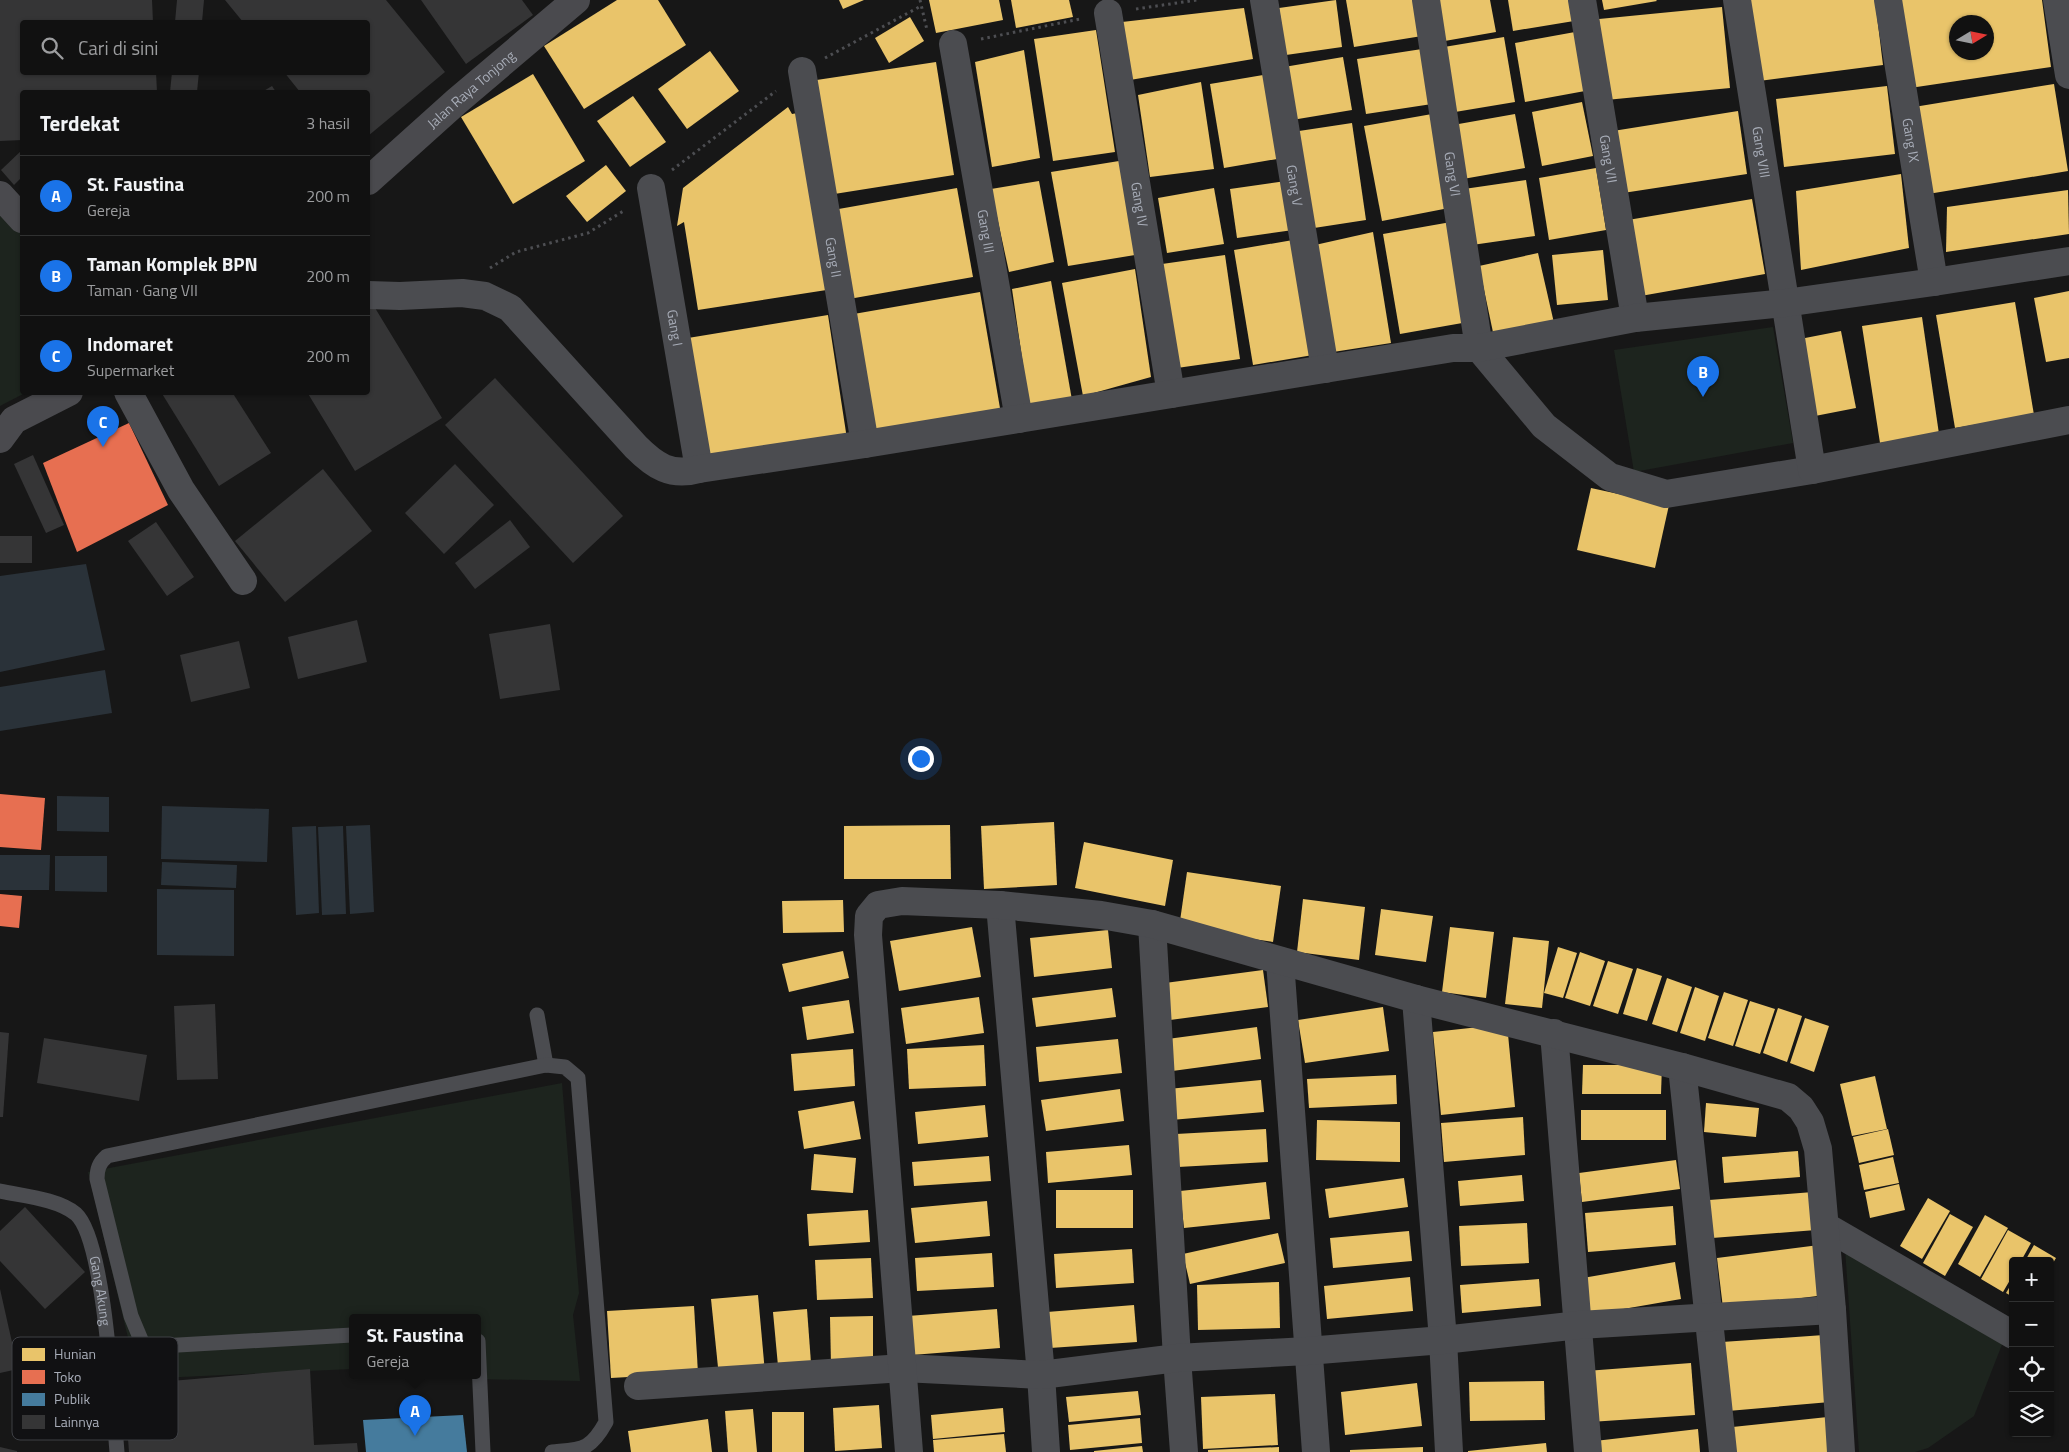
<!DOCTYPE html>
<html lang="id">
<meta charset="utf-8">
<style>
body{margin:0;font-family:"Titillium Web",sans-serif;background:#1a1a1a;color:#f1f3f6}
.controls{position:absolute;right:15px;bottom:15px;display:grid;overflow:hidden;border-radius:5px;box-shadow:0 1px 4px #0004}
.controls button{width:45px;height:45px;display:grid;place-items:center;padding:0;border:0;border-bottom:1px solid #303131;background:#111;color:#f1f3f6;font:25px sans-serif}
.compass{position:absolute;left:1949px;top:15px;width:45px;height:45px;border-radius:50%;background:#111;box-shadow:0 1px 4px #0004;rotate:80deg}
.you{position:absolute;left:920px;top:758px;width:18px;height:18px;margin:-12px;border:4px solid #fff;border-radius:50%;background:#1a73e8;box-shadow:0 0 0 8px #1a73e833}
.badge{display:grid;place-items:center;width:32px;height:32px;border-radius:50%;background:#1a73e8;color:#fff;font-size:16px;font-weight:700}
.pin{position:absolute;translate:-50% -41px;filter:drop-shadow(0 1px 2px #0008)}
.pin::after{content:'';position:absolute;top:26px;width:18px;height:15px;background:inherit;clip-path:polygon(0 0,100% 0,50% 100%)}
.popup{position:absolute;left:349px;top:1314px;width:132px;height:65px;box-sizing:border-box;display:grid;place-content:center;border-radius:5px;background:#111;filter:drop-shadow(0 1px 4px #0005);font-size:16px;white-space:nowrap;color:#9c9d9f}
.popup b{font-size:19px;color:#f1f3f6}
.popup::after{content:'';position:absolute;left:50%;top:100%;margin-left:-10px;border:10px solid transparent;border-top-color:#111}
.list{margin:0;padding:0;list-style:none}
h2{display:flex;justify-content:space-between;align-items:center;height:65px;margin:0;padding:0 20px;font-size:21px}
h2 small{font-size:16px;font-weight:400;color:#9c9d9f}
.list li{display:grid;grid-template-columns:32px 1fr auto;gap:15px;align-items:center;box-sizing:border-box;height:80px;padding:0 20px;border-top:1px solid #303131}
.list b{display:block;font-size:19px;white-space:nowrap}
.list p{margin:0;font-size:16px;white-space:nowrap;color:#9c9d9f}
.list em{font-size:16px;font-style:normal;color:#9c9d9f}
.icon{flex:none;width:28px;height:28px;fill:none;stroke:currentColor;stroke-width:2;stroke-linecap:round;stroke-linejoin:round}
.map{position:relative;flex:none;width:2069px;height:1452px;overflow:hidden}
.search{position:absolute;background:#111;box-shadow:0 1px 4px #0004;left:20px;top:20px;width:350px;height:55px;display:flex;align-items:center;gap:12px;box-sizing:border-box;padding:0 18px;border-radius:5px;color:#9c9d9f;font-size:19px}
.panel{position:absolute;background:#111;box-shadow:0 1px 4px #0004;left:20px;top:90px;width:350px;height:305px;border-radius:5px}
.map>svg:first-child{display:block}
</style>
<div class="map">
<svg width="2069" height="1452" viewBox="0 0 2069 1452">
<rect width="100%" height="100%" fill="#171717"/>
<g fill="#1d241e">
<polygon points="0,207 22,232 22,392 25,393 0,406"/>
<polygon points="1773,327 1793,443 1634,472 1614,350"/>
<polygon points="562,1083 579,1293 573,1315 580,1381 476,1379 478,1317 352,1317 352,1369 138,1379 88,1172"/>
<polygon points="1845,1248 2003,1342 1974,1416 1928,1448 1915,1452 1859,1452"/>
</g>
<g fill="#2a3239">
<polygon points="86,564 105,650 0,672 0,576"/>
<polygon points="105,670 112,713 0,731 0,687"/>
<polygon points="57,796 109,797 109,832 57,831"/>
<polygon points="162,806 269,809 267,862 161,859"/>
<polygon points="370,825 374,912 350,914 346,826"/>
<polygon points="316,826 319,913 296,915 292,827"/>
<polygon points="343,826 346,914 322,915 318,827"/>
<polygon points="0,855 50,855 49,890 0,890"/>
<polygon points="55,856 107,856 107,892 55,891"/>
<polygon points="162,862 237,865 236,888 161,885"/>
<polygon points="157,889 234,890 234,956 157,955"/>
</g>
<g fill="#e9c46a" fill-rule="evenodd">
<polygon points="617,0 658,0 686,45 584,109 544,46"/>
<polygon points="839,0 864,0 843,9"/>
<polygon points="929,0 999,0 1003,20 936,33"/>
<polygon points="1011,0 1069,0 1073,17 1016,28"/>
<polygon points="1336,0 1342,47 1286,55 1279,8"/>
<polygon points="1346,0 1416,0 1422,36 1354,47"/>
<polygon points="1431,0 1490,0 1496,32 1439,42"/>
<polygon points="1508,0 1570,0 1574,21 1513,31"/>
<polygon points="1602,0 1656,0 1657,1 1604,10"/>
<polygon points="1749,0 1875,0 1883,65 1759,81"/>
<path d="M1897,0H2042L2051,67L1910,88ZM1956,22H1986V52H1956Z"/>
<polygon points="1722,7 1730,88 1606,100 1599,19"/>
<polygon points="1244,8 1253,59 1130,80 1122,22"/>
<polygon points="910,17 924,41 889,63 875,38"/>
<polygon points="1096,30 1115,152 1053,161 1034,39"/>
<polygon points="1575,32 1585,91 1525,102 1515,43"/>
<polygon points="1504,37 1515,102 1449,113 1438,48"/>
<polygon points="1422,49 1432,104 1366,114 1357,59"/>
<polygon points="1024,50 1040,158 992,167 975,62"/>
<polygon points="710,51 739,91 687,129 658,89"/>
<polygon points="1343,57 1352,110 1292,120 1284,67"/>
<polygon points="936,62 954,175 828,195 810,81"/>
<polygon points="533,74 585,161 513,204 461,117"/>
<polygon points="1269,74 1283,158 1224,168 1210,84"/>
<polygon points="1201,82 1214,169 1150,177 1138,95"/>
<polygon points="2054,84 2068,171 1928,194 1914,107"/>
<polygon points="1887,86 1895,154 1784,167 1776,99"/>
<polygon points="633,96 666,142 630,167 597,121"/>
<polygon points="1582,102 1593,156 1542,166 1532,112"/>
<polygon points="788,107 792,114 803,112 833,289 698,310 684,222 677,226 683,188"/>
<polygon points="1738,111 1747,174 1623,193 1613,131"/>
<polygon points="1432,114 1449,208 1382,221 1364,126"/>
<polygon points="1515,114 1525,168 1463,179 1453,125"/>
<polygon points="1352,123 1366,220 1314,228 1299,131"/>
<polygon points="1119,161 1135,255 1068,266 1051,172"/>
<polygon points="606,165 626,191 587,222 566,196"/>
<polygon points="1596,168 1606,230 1549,240 1539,178"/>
<polygon points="1901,174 1909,248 1801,270 1796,191"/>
<polygon points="1526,180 1535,236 1472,245 1464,189"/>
<polygon points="1039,181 1054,262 1009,272 991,189"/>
<polygon points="1286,181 1293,230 1237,238 1230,189"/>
<polygon points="957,188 973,277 849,299 833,210"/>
<polygon points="1214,188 1224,244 1167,253 1158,198"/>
<polygon points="2068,190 2069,234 1946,252 1947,207"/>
<polygon points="1752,199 1765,274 1635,297 1622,221"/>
<polygon points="1451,222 1468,322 1400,334 1383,234"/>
<polygon points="1373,232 1391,343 1333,352 1315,245"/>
<polygon points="1293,240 1313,355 1253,365 1234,250"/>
<polygon points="1603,250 1608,300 1557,305 1552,255"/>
<polygon points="1538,253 1554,323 1494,337 1479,266"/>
<polygon points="1225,255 1240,359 1177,368 1162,264"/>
<polygon points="1135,269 1151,377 1083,396 1062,283"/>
<polygon points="1051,281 1072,400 1029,406 1012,289"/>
<polygon points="2069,291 2069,358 2046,362 2034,298"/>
<polygon points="980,292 1001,414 869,436 848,315"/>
<polygon points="2015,302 2034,415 1955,428 1936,315"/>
<polygon points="828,315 847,439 708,462 688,338"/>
<polygon points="1922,317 1939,434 1880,443 1862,326"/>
<polygon points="1841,331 1856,408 1815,416 1800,339"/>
<polygon points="1591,488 1669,505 1655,568 1577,550"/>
<polygon points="1054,822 1057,885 984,889 981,826"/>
<polygon points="950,825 951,879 844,879 844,826"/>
<polygon points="1084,842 1173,860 1165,906 1075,888"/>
<polygon points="1187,872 1281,886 1273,942 1179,928"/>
<polygon points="1303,899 1365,907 1359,960 1297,952"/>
<polygon points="843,900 844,932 783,933 782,901"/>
<polygon points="1381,909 1433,916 1426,962 1375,955"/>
<polygon points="972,927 981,977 899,991 890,941"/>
<polygon points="1450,927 1494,932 1486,998 1442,992"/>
<polygon points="1108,930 1112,968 1034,977 1030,938"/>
<polygon points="1513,937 1549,941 1542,1008 1505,1004"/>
<polygon points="1558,947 1577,953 1563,998 1544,993"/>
<polygon points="843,951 849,978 789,992 782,964"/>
<polygon points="1580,952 1605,961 1590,1006 1565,998"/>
<polygon points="1608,961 1633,969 1618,1014 1593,1006"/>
<polygon points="1637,968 1662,976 1647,1021 1623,1014"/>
<polygon points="1263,970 1268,1007 1170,1020 1165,983"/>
<polygon points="1667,978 1692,987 1677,1032 1652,1024"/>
<polygon points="1695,987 1719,996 1705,1041 1680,1033"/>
<polygon points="1112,988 1116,1017 1036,1027 1032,998"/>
<polygon points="1724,992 1748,1000 1733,1046 1708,1038"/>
<polygon points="979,997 984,1033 906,1044 901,1008"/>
<polygon points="849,1000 854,1033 807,1040 802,1007"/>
<polygon points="1750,1001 1775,1009 1760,1054 1735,1046"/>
<polygon points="1383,1007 1389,1051 1305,1063 1298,1020"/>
<polygon points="1778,1008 1802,1016 1787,1062 1763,1053"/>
<polygon points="1805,1018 1829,1026 1814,1072 1790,1063"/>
<polygon points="1507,1024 1515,1107 1441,1115 1433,1032"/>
<polygon points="1257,1027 1261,1059 1165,1072 1160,1040"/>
<polygon points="1118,1039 1122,1073 1039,1082 1036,1047"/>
<polygon points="984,1045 986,1086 909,1089 907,1049"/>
<polygon points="853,1049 855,1086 794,1091 791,1054"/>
<polygon points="1583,1065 1662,1065 1661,1094 1582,1094"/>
<polygon points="1396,1075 1397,1104 1309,1108 1307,1079"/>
<polygon points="1875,1076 1887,1129 1852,1136 1840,1084"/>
<polygon points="1261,1080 1264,1112 1171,1120 1168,1089"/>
<polygon points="1120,1089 1124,1121 1046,1131 1041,1100"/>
<polygon points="854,1101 861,1139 804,1149 798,1111"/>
<polygon points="1706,1103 1759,1108 1756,1137 1704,1132"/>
<polygon points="985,1105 988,1137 918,1144 915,1112"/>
<rect x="1581" y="1110" width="85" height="30"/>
<polygon points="1523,1117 1525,1155 1444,1162 1441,1123"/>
<polygon points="1317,1120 1400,1122 1400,1162 1316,1160"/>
<polygon points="1266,1129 1268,1162 1178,1167 1176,1134"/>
<polygon points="1888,1129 1894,1155 1859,1163 1853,1137"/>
<polygon points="1129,1145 1132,1175 1048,1183 1046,1152"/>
<polygon points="1798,1151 1800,1177 1724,1183 1722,1157"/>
<polygon points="814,1154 856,1158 853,1193 811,1190"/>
<polygon points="989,1156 991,1181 914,1186 912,1162"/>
<polygon points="1893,1157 1899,1183 1864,1190 1859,1165"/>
<polygon points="1676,1160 1680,1189 1582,1202 1579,1173"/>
<polygon points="1522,1175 1524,1201 1460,1206 1458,1181"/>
<polygon points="1404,1178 1408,1207 1329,1218 1325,1189"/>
<polygon points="1266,1182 1270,1219 1184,1228 1180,1191"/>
<polygon points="1899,1184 1905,1210 1870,1218 1865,1192"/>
<rect x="1056" y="1190" width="77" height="38"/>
<polygon points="1813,1192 1816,1230 1712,1238 1709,1200"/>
<polygon points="1928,1198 1950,1211 1922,1259 1900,1246"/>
<polygon points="987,1201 990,1236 915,1243 911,1208"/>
<polygon points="1673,1206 1676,1245 1588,1252 1585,1213"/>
<polygon points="868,1210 870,1242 809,1246 807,1214"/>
<polygon points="1950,1214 1973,1227 1945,1276 1923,1263"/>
<polygon points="1985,1215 2008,1228 1980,1277 1958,1264"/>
<polygon points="1527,1223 1529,1263 1461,1266 1459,1226"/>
<polygon points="2008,1230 2031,1243 2021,1261 2013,1261 2013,1275 2003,1292 1981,1279"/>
<polygon points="1409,1231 1412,1261 1333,1268 1330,1238"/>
<polygon points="1278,1233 1285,1263 1190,1284 1183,1254"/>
<polygon points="1819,1245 1825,1295 1723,1308 1717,1258"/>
<polygon points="2034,1245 2056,1258 2050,1268 2050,1261 2025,1261"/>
<polygon points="1132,1249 1134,1283 1056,1288 1054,1254"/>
<polygon points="992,1253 994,1287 917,1291 915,1258"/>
<polygon points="871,1258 873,1298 817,1300 815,1260"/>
<polygon points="1675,1262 1681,1299 1583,1316 1577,1279"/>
<polygon points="1410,1277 1413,1311 1327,1319 1324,1286"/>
<polygon points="1539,1279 1541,1306 1462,1313 1460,1285"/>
<polygon points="2013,1281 2013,1297 2006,1293"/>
<polygon points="1279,1282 1280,1328 1198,1330 1197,1285"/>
<polygon points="758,1295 765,1373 719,1377 711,1299"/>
<polygon points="1134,1305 1137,1342 1050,1348 1047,1312"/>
<polygon points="694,1306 698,1373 611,1378 607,1311"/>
<polygon points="807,1309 811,1363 778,1366 773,1312"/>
<polygon points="997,1309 1000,1348 912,1355 908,1316"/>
<polygon points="873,1316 873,1364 831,1365 830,1317"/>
<polygon points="1824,1335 1830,1402 1728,1411 1722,1342"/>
<polygon points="1691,1363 1695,1415 1590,1422 1586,1371"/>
<polygon points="1544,1381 1545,1420 1470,1421 1469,1382"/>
<polygon points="1417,1383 1422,1426 1345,1435 1341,1392"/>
<polygon points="1138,1391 1141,1415 1069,1422 1066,1397"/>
<polygon points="1275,1394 1278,1445 1203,1449 1201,1397"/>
<polygon points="879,1405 882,1448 835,1451 833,1408"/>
<polygon points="1003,1408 1005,1432 933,1439 931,1415"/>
<polygon points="753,1409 757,1452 728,1452 725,1411"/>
<rect x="772" y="1412" width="32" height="40"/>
<polygon points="1837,1416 1835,1452 1726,1452 1723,1428"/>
<polygon points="1140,1418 1142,1443 1070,1450 1068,1425"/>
<polygon points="708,1419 712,1452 631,1452 628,1431"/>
<polygon points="1698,1429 1700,1452 1596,1452 1595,1441"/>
<polygon points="1004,1434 1006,1452 934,1452 933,1440"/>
<polygon points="1546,1443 1547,1452 1468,1452 1468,1451"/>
<polygon points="1142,1446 1143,1452 1094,1452 1094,1451"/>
<polygon points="1279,1447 1279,1452 1208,1452 1208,1450"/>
<polygon points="1423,1447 1423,1452 1350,1452 1350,1450"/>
</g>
<g fill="#e76f51">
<polygon points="129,423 168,505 77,552 43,463"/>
<polygon points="0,794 45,798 41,850 0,847"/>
<polygon points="0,894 22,896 19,928 0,926"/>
</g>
<polygon fill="#457b9d" points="463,1415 467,1452 366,1452 363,1420"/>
<g fill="#353536">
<polygon points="0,0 152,0 153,22 22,22 22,72 156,72 157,92 22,92 22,140 0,141"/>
<polygon points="177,0 204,0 202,22 175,22"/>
<polygon points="225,0 386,0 445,72 368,136 368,92 300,92 284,72 368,72 368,22 243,22"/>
<polygon points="421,0 522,0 533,15 466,64"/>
<polygon points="172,72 199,72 197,92 170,92"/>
<polygon points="272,86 276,92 262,92"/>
<polygon points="22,150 22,177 14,185 1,170"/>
<polygon points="372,303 442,418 355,471 307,392 368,392 368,306"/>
<polygon points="495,378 623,516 573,563 445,425"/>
<polygon points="161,392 232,392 271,453 219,486"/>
<polygon points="33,455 64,525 46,533 14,464"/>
<polygon points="455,464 494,505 444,554 405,513"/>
<polygon points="323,469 372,531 285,602 235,541"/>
<polygon points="510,520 530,547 475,589 455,563"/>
<polygon points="156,522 194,577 167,596 128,541"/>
<rect x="0" y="536" width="32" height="27"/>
<polygon points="357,620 367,662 298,679 288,637"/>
<polygon points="550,624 560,690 500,699 489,634"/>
<polygon points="239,641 250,688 191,702 180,655"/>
<polygon points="215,1004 218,1079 177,1080 174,1006"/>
<polygon points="0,1032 9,1033 3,1117 0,1117"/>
<polygon points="44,1038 147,1055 139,1101 37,1083"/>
<polygon points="25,1207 85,1272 45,1309 0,1261 0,1231"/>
<polygon points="0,1289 18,1369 0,1373"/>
<polygon points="102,1351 104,1400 51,1402 49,1353"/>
<polygon points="310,1369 314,1445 357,1443 358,1452 129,1452 124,1385"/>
<polygon points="0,1447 17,1451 17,1452 0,1452"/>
</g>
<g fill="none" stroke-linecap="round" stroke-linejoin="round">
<g stroke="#4d4e52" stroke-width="3" stroke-dasharray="2.5 4" stroke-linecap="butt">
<polyline points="920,0 927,30"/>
<polyline points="1136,9 1197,0"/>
<polyline points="981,39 1080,19"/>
<polyline points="825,58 921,6"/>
<polyline points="672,170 776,91"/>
<polyline points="490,268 516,252 588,233 625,210"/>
</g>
<g stroke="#4b4c50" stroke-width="15">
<polyline points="537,1015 546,1065"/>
<path id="s1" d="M0,1191C23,1196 58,1199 76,1214C105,1240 113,1408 117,1452"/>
<path d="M352,1335L144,1347L131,1316L97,1179C97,1169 99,1163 107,1156L546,1065L565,1067L578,1078L606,1422C590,1451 582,1449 552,1452"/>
<polyline points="478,1341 483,1452"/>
</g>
<g stroke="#4b4c50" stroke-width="28">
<path id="s2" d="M1264,0L1325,369"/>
<path id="s3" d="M1426,0L1479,348L1544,426L1610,477L1666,494L1812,470"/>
<path id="s4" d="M1582,0L1635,318"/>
<path id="s5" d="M1737,0L1812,470L2069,420"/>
<path id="s6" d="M1888,0L1934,282"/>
<polyline points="2057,0 2069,75"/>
<path id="s7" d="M1108,13L1171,394"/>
<path id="s8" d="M953,44L1019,419"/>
<path id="s9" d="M802,71L865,444"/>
<path id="s10" d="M651,188L699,469"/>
<path d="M368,295L400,296L462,293L485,296L510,308L636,447C655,466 671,477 699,469L865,444L1453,348H1479L1635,318L1785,303L1934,282L2069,261"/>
<polyline points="128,392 181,490 243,581"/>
<polyline points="1000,905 1041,1375 1046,1452"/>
<polyline points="1152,924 1177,1358 1184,1452"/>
<polyline points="1280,961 1316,1452"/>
<polyline points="1416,999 1443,1340 1449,1452"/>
<polyline points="1554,1033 1588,1452"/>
<polyline points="1682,1067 1723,1452"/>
<polyline points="1825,1226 2013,1335"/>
<polyline points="638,1386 903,1368 1041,1375 1177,1358 1307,1351 1443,1340 1579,1325 1832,1310"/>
<polyline points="909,1452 868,935 869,916 878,905 902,901 1000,905 1101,915 1152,924 1416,999 1682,1067 1788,1097 1801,1108 1810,1122 1818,1149 1832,1310 1841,1452"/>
</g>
<g stroke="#4a4a4e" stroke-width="28">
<path id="s11" d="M368,181L457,101L576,0"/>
<polyline points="0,195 22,219"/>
<polyline points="0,439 14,420 69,392"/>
</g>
</g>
<g text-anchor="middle" stroke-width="5" stroke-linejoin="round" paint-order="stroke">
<g font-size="14" fill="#a8adb8" stroke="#111113">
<text dy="5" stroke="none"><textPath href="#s11" startOffset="138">Jalan Raya Tonjong</textPath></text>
<text dy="5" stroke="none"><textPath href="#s6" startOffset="142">Gang IX</textPath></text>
<text dy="5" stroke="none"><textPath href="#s5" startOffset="154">Gang VIII</textPath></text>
<text dy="5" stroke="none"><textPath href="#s4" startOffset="161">Gang VII</textPath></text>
<text dy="5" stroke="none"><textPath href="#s3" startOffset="176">Gang VI</textPath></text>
<text dy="5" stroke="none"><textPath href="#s2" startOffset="188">Gang V</textPath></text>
<text dy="5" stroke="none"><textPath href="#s7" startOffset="194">Gang IV</textPath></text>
<text dy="5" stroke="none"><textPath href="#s8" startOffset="190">Gang III</textPath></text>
<text dy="5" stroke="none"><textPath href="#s9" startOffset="189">Gang II</textPath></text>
<text dy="5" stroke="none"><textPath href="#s10" startOffset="142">Gang I</textPath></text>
<text dy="5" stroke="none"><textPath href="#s1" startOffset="162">Gang Akung</textPath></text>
</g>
</g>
<rect x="12" y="1337" width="166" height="103" rx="8" fill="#111113" stroke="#3e4045" stroke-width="1"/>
<rect x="22" y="1348" width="23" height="13" fill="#e9c46a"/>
<rect x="22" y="1370" width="23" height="14" fill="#e76f51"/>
<rect x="22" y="1393" width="23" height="13" fill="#457b9d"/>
<rect x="22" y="1415" width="23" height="14" fill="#353536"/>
<g font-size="14" fill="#a8adb8">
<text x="54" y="1359">Hunian</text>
<text x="54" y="1382">Toko</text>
<text x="54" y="1404">Publik</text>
<text x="54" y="1427">Lainnya</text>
</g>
</svg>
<div class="controls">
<button>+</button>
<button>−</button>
<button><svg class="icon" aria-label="locate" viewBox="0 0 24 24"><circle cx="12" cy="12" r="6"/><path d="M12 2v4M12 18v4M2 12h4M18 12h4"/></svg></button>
<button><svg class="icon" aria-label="layers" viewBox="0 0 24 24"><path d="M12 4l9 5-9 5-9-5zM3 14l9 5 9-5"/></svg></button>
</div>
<svg class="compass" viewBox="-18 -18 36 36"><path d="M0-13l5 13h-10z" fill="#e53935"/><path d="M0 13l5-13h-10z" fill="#9c9d9f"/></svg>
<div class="you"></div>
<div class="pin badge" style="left:415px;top:1436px">A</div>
<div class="popup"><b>St. Faustina</b>Gereja</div>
<div class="pin badge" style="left:1703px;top:397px">B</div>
<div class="pin badge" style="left:103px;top:447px">C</div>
<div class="search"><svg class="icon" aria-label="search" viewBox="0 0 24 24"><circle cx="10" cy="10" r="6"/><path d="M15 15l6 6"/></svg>Cari di sini</div>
<section class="panel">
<h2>Terdekat<small>3 hasil</small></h2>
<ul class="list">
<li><span class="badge">A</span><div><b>St. Faustina</b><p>Gereja</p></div><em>200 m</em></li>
<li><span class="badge">B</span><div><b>Taman Komplek BPN</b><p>Taman · Gang VII</p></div><em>200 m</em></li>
<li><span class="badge">C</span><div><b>Indomaret</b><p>Supermarket</p></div><em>200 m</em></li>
</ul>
</section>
</div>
